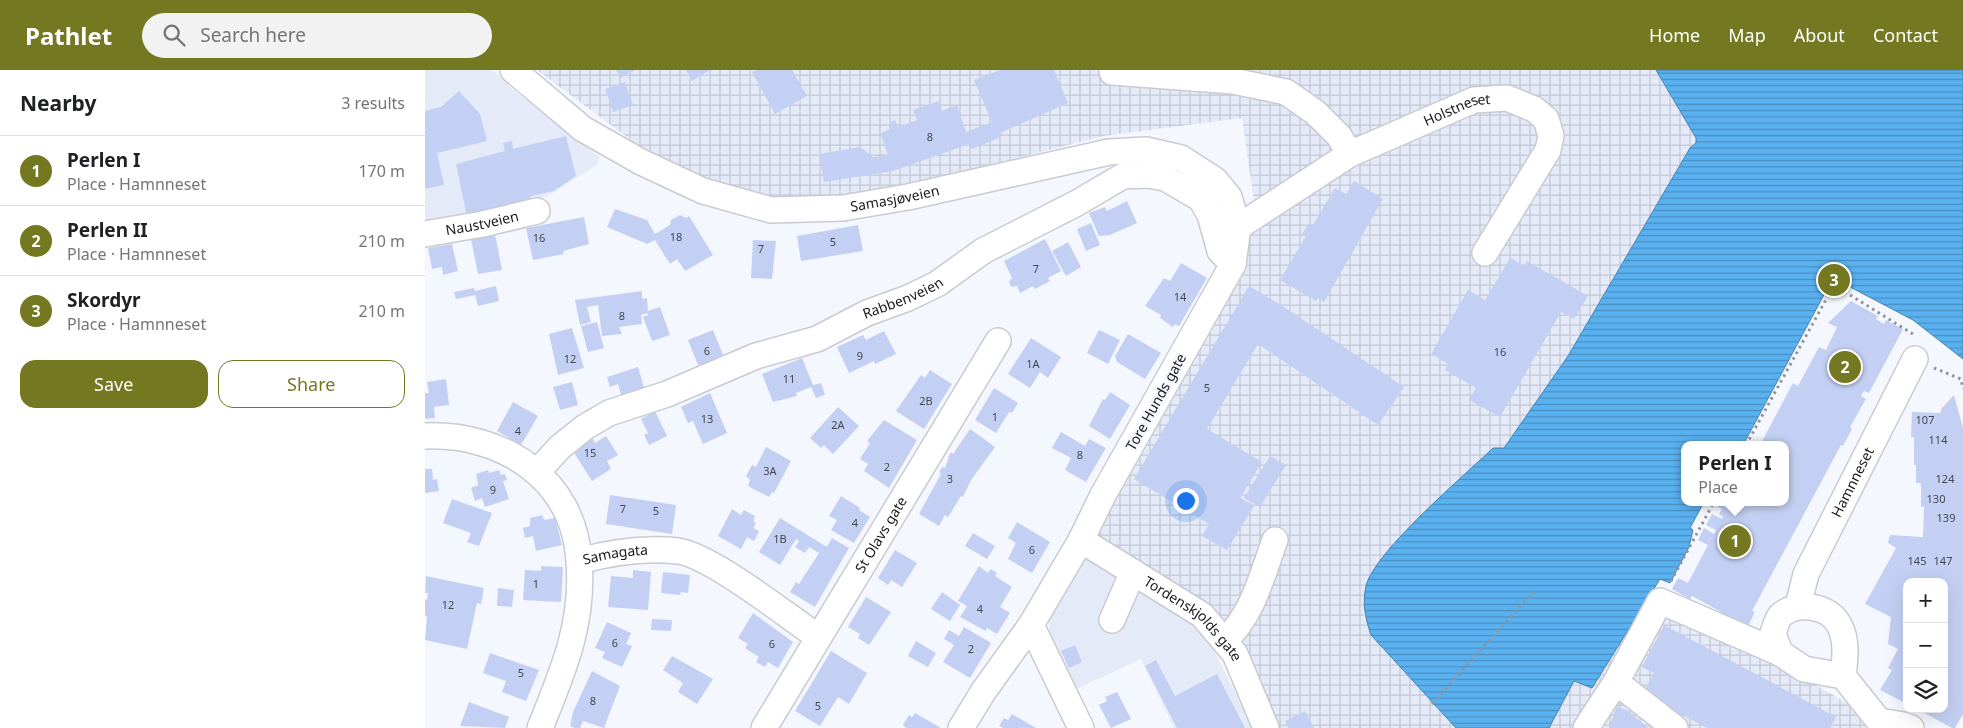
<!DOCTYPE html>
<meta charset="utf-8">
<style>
body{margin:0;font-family:"Noto Sans",sans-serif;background:#f2f2f2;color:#202124}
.controls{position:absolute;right:15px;bottom:15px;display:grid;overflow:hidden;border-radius:10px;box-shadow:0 5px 20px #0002}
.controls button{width:45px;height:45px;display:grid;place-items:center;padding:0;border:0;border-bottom:1px solid #e0e0e0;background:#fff;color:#202124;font:25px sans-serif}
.you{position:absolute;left:760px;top:430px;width:18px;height:18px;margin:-12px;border:4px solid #fff;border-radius:50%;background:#1a73e8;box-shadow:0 0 0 8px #1a73e833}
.badge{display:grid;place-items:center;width:32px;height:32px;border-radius:50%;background:#737821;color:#fff;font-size:16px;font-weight:700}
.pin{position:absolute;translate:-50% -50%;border:2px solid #fff;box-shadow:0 1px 5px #0006}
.popup{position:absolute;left:1256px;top:371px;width:108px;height:65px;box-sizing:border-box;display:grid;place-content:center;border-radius:10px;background:#fff;filter:drop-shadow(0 1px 4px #0005);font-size:16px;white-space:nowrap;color:#757577}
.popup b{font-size:19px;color:#202124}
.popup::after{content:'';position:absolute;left:50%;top:100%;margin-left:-10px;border:10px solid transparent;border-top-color:#fff}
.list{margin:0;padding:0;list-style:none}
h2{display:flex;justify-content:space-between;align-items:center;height:65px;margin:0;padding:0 20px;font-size:21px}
h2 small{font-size:16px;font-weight:400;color:#757577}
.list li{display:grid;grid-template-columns:32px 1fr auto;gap:15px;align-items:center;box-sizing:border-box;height:70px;padding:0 20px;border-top:1px solid #e0e0e0}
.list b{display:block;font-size:19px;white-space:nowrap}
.list p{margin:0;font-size:16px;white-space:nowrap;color:#757577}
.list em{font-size:16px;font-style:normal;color:#757577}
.actions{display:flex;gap:10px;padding:15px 20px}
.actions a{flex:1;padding:11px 0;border:1px solid #737821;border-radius:15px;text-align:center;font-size:18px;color:#737821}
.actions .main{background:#737821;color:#fff}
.icon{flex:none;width:28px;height:28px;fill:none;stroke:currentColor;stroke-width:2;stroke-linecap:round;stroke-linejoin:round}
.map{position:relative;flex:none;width:1538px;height:658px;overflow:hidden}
header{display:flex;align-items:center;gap:30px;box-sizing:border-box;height:70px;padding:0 25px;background:#737821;color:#fff}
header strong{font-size:24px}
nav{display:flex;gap:28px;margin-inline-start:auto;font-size:18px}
.search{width:350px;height:45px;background:#f2f2f2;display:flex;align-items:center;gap:12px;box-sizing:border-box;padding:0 18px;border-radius:28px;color:#757577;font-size:19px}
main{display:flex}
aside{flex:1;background:#fff}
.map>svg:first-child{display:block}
</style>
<header>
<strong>Pathlet</strong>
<div class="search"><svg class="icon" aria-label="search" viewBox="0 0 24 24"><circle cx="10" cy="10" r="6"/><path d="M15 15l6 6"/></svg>Search here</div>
<nav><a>Home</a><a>Map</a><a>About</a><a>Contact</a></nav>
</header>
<main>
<aside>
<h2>Nearby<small>3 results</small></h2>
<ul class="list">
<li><span class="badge">1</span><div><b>Perlen I</b><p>Place · Hamnneset</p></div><em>170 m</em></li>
<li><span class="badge">2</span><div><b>Perlen II</b><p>Place · Hamnneset</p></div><em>210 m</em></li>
<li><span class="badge">3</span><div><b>Skordyr</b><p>Place · Hamnneset</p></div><em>210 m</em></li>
</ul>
<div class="actions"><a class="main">Save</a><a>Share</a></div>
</aside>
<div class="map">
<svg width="1538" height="658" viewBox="0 0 1538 658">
<defs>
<pattern id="industrial-grid" width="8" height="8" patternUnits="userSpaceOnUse" patternTransform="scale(1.25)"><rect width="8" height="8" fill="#e4eaf8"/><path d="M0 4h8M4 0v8" fill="none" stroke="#c3c8d4"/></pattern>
<pattern id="water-rules" width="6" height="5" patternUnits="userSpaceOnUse" patternTransform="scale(1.25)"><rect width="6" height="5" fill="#5ab1f0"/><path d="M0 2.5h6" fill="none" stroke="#498fc2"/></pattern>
</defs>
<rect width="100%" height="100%" fill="#f4f7fe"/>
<g fill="#e4eaf8">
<polygon points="0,0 68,0 87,19 174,87 173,94 127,123 100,135 0,154"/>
<polygon points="658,489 666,490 729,527 782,567 828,658 749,658 716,589 647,621 624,561 624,546"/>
</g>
<g fill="url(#industrial-grid)">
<polygon points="112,0 1231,0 1271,68 1271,73 1265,78 1143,286 1079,378 1068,378 939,532 939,547 946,565 1031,658 847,658 807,583 659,473 742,309 832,152 817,48 678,66 523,106 407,130 367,131 330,126 229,87"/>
<polygon points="1228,519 1464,658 1124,658 1149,611 1167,618"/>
</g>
<path fill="url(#water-rules)" stroke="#4683b0" d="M1231,0H1538V289L1488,250L1408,208L1318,375H1260V432H1279L1265,458L1268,460L1264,477L1245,513L1235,509L1167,618L1149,611L1124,658H1031L946,565C940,548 937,533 941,516C949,482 1040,405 1068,378H1079L1143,286L1265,78L1271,73V68Z"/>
<g fill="#c4d0f3">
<polygon points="191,0 210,0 196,8"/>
<polygon points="261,0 285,0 267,11"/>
<polygon points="332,0 367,0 382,26 350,44 327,2"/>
<polygon points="575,0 629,0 643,33 575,63 576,67 547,79 544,74 468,101 399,112 394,84 435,77 448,87 463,85 455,63 466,59 464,53 470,50 473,57 492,50 488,40 514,31 517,41 532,35 541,62 567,52 549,10"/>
<polygon points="200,12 208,35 188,42 180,19"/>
<polygon points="34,21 55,44 62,71 12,83 19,115 0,119 0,41 16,37"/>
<polygon points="141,66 151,106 129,121 106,126 101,135 42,147 31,94 80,81 78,73 87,71 88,79"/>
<polygon points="929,111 958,129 899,232 893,228 891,231 855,210 881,166 877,164 884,153 888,155 910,118 921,124"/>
<polygon points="702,131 712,153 685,165 674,166 664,143 680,137 682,141"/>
<polygon points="190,139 222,150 230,164 245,155 246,150 255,145 261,148 264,146 288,185 260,201 252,189 245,194 230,170 222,174 182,157"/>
<polygon points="159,147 164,174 138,181 139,184 108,190 101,158"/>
<polygon points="666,153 675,175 661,181 652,159"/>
<polygon points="433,155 438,181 376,191 372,166"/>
<polygon points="70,164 77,200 53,204 46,169"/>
<polygon points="620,169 636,201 623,208 625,211 610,219 608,216 595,223 592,216 586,217 584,212 587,208 579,191"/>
<polygon points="328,170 351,171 347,209 326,208"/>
<polygon points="643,172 656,197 641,206 627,181"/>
<polygon points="27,174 33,201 18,205 17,197 7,199 3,178"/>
<polygon points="1085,188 1100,196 1102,191 1163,226 1149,249 1136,242 1075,347 1044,330 1051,318 1020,300 1023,294 1006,284 1043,220 1060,230"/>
<polygon points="756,193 782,208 754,256 750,254 748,257 735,248 736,245 720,236 739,208 745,211"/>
<polygon points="71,216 74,231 53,236 50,225 31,229 29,222 49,218 50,221"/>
<polygon points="824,216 856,235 979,317 953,355 833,274 782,359 837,392 815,428 829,436 802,480 777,466 784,454 709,409"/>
<polygon points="217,221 217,229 222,228 223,241 235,237 245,265 227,271 218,247 223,245 223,243 216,245 217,254 194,257 197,264 177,266 173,235 162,237 166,252 155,255 150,230"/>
<polygon points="1426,231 1453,246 1451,249 1459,254 1461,250 1478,259 1444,323 1439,321 1436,326 1441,329 1425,357 1427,359 1418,376 1416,375 1327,541 1330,542 1323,556 1312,549 1310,552 1296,545 1298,543 1267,526 1265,529 1247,519 1253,508 1263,513 1283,475 1273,470 1279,458 1289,464 1291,460 1281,455 1287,444 1297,449 1298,447 1294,444 1297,439 1291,436 1293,432 1360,432 1360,375 1335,375 1368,313 1373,316 1394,277 1401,280 1412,257 1403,253"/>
<polygon points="172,252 179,278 163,282 156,256"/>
<polygon points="147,258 159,298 133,305 124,264"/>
<polygon points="288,260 298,285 290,288 291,290 273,295 263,270"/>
<polygon points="674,260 695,270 683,294 662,283"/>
<polygon points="459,261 471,284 450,294 449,291 424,303 412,277 438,265 441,270"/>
<polygon points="703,264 736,283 720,309 692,292 690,286"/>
<polygon points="606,268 636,287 623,308 615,302 605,318 583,304"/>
<polygon points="377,288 388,315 396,313 400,325 391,328 386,317 371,323 372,326 348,332 337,304"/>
<polygon points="213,297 220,321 197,328 193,314 185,317 182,307"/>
<polygon points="505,300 527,314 499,359 471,341 496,305 500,308"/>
<polygon points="21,309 24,335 9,337 10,348 0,349 0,323 4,323 2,312"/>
<polygon points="147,312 153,335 135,340 128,317"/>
<polygon points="569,318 593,333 587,343 584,342 571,363 550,350"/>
<polygon points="685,322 705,335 685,369 664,356 678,329 680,330"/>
<polygon points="285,323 302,363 278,374 268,351 263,353 256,337"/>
<polygon points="1529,325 1538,358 1538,644 1530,658 1527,658 1492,639 1519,639 1519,512 1482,512 1482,634 1455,620 1467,600 1463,598 1473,579 1463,574 1466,547 1440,534 1471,478 1463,473 1465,465 1498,467 1499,437 1496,437 1496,413 1491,413 1491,395 1489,395 1489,367 1486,367 1487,342 1516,343 1516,339"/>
<polygon points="88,332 113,346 96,375 72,361"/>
<polygon points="413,337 434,356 408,384 399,375 396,378 385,368"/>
<polygon points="230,341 242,366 224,375 219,365 223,363 216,349"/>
<polygon points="459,350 492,370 464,418 439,401 443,394 435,389 445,373 442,371"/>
<polygon points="545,359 570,377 546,410 538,427 536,426 523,447 520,445 514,456 494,444 516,404 514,402 518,397 520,398 523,389 525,389 523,388 526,382 528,384"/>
<polygon points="636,362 660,376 664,369 681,378 661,412 640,400 646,388 627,378"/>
<polygon points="166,366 170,373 181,366 193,385 182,391 186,399 167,411 146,378"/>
<polygon points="341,377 366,391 349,423 347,422 344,427 323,416 325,410 321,406 327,395 331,397"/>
<polygon points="845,386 861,395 835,437 819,428"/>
<polygon points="0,399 7,399 8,410 12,409 14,421 0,423"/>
<polygon points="63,400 64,403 74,400 76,405 80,404 82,410 78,411 84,429 60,437 57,428 50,431 46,418 53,415 51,404"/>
<polygon points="185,425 251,435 247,464 181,454"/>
<polygon points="416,426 435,438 434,440 445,447 429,473 406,460 412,450 404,446"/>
<polygon points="27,429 67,443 54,476 42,472 46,463 18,453"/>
<polygon points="307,439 316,445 319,440 330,446 328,451 331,453 328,458 334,461 329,471 322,467 316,479 293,466"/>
<polygon points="117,445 119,450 130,448 137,475 111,481 108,466 100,468 98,458 105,456 105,448"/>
<polygon points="355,448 402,477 407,468 424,478 390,537 365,522 371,512 374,514 394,483 384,477 380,483 370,477 374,471 371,469 355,495 334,482"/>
<polygon points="592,452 625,472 607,503 583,489 591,473 583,468"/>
<polygon points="548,463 570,476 562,489 540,476"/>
<polygon points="470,480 492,493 477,517 466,510 463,515 453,508"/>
<polygon points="116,496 138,497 136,532 98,530 100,500 116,501"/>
<polygon points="554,496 563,503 566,499 572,503 570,506 587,517 575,537 585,543 572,564 562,558 561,561 535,547 542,536 533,531"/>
<polygon points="208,500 226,502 223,540 183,537 186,506 208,508"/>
<polygon points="238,502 265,505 263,523 256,522 255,525 236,523"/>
<polygon points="1,506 59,518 56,534 52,533 42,579 0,570 2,546 0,545 0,529 2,530 3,523 0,523"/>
<polygon points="73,518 89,520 87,537 72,536"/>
<polygon points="517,522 535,535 525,551 506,539"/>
<polygon points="441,527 466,542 444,575 433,568 435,564 423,557"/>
<polygon points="328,543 368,572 353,598 343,592 340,597 331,592 334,587 320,578 323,574 313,568"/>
<polygon points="227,549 247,550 246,561 226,560"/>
<polygon points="182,552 206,563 201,574 207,576 197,597 177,588 180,582 170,578"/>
<polygon points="1239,555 1411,647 1405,658 1282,658 1218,624 1229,603 1217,597"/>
<polygon points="539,557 566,573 545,608 518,592 529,575 519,569 524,560 534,566"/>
<polygon points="491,571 511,583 503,597 483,586"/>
<polygon points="650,575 657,592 644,598 636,581"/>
<polygon points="406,581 442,603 424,634 413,627 395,656 370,641"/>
<polygon points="65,583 114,600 101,631 77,622 81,611 58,603"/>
<polygon points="247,586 288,609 272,634 253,622 258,613 238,600"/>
<polygon points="731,590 750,626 792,604 820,658 752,658 720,596"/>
<polygon points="167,601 195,616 179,658 158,651 155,658 150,658 145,656 148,642"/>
<polygon points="692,622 706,649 686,658 674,635 682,631 680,627"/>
<polygon points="44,632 84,647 80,658 35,656"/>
<polygon points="1192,636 1203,641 1223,658 1184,658"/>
<polygon points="880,641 889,658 863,658 860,651"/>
<polygon points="490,643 516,658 481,658 478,655 484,645 487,647"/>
<polygon points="587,644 611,658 579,658 574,656 579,648 583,650"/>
</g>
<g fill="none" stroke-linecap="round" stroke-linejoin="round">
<defs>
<g id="minor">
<path id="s1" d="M88,0L158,59L216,92L278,121L346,140L418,138L483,127L684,82L721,80L756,88L790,110L804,127L813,157L808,194L678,425L656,470L606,555L558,622L536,658"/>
<polyline points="687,2 808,11 861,22 891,43 914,66 925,84"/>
<path id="s2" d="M813,157L925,84L1049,30L1082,28L1109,39L1121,49L1126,66L1123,80L1060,183"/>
<path id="s3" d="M0,164L58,154L112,141"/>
<path id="s4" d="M0,366C78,363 149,409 154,491C187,482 219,477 253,481C287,486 362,546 393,567"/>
<path id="s5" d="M112,402L135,377L160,357L184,343L242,324L331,286L392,269L442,243L483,228L512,214L558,181L652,133L698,106L722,105L740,108L776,129L785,145L795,181L808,194"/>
<path id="s6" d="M656,470L777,545L810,584L841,658"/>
<path id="s7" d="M1373,536L1381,504L1490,289"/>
<polyline points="687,550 708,502"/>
<polyline points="606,555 656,658"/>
<path d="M800,570C828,545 837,505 850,470"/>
<path d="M1418,606L1379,599L1355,583L1348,563C1350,558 1352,550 1355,546C1371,531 1402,535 1413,553C1423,569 1420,589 1418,606L1454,651L1479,655L1486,658"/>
<polyline points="1191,612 1235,531 1355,583"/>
<path d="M115,658C138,601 159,554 154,491"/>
<path id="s8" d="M339,658L573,271"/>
<polyline points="1161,658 1191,612 1250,658"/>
</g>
</defs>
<use href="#minor" stroke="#c9cbd2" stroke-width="28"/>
<g stroke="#919398" stroke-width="3" stroke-dasharray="2.5 4" stroke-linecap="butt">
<polyline points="1509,298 1536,309 1538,319"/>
<polyline points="1321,375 1409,215 1491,266"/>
<polyline points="1246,511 1289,432"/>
<polyline points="1007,634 1110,520"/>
</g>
<use href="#minor" stroke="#fff" stroke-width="25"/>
</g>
<g text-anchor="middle" stroke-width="5" stroke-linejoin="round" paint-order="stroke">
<g font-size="11" fill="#434751">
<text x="505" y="71">8</text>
<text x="251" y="171">18</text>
<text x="114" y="172">16</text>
<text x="408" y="176">5</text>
<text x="336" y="183">7</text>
<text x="611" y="203">7</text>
<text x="755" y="231">14</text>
<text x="197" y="250">8</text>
<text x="282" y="285">6</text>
<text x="1075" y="286">16</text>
<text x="435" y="290">9</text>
<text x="145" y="293">12</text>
<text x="608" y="298">1A</text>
<text x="364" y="313">11</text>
<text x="782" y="322">5</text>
<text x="501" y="335">2B</text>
<text x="570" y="351">1</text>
<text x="282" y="353">13</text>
<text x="1500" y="354">107</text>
<text x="413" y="359">2A</text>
<text x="93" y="365">4</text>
<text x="1513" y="374">114</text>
<text x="165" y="387">15</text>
<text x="655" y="389">8</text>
<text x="462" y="401">2</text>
<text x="345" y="405">3A</text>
<text x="525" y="413">3</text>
<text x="1520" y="413">124</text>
<text x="68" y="424">9</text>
<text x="1511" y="433">130</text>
<text x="198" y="443">7</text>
<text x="231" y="445">5</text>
<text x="1521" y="452">139</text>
<text x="430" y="457">4</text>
<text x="355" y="473">1B</text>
<text x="607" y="484">6</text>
<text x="1492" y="495">145</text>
<text x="1518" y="495">147</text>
<text x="111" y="518">1</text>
<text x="23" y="539">12</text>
<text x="555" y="543">4</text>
<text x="190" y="577">6</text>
<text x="347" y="578">6</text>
<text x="546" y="583">2</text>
<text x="96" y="607">5</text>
<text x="168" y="635">8</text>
<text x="393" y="640">5</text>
</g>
<g font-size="14" fill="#18191b" stroke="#f4f7fe">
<text dy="5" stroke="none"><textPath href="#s2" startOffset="250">Holstneset</textPath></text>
<text dy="5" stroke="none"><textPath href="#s1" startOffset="422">Samasjøveien</textPath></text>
<text dy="5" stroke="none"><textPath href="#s3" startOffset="58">Naustveien</textPath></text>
<text dy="5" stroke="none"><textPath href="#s5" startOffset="410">Rabbenveien</textPath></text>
<text transform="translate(731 332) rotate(-61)" y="5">Tore Hunds gate</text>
<text dy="5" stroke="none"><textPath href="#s7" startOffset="136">Hamnneset</textPath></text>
<text dy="5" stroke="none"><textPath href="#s8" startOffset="226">St Olavs gate</textPath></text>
<text dy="5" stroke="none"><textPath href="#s4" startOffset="258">Samagata</textPath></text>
<text dy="5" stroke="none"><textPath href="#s6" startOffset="138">Tordenskjolds gate</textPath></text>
</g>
</g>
</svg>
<div class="controls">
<button>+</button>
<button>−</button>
<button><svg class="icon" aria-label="layers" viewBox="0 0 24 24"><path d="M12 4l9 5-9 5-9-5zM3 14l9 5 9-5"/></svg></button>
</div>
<div class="you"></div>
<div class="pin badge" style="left:1310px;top:471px">1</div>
<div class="popup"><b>Perlen I</b>Place</div>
<div class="pin badge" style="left:1420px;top:297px">2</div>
<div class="pin badge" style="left:1409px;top:210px">3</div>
</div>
</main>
